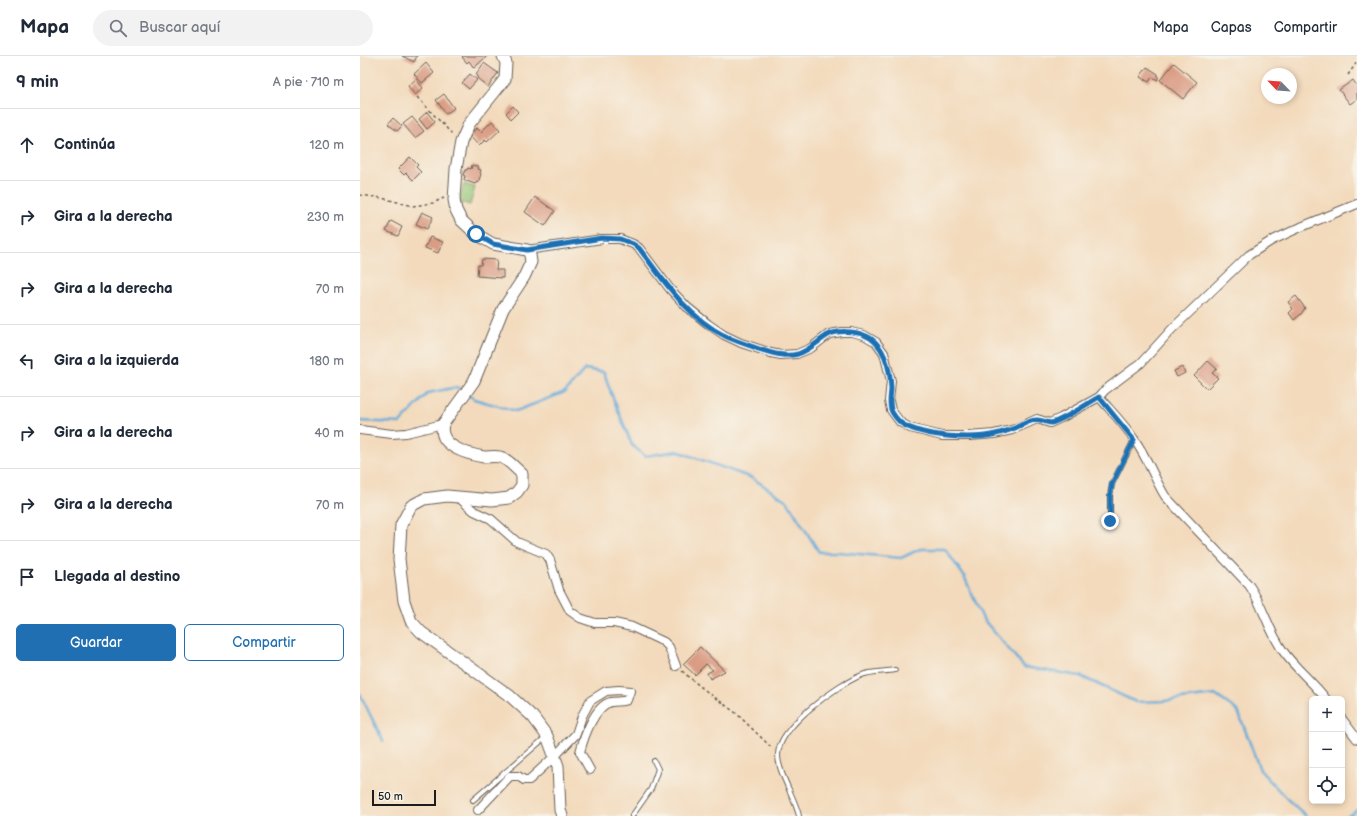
<!DOCTYPE html>
<html lang="es">
<meta charset="utf-8">
<style>
body{margin:0;font-family:"Balsamiq Sans",sans-serif;background:#f2f2f3;color:#1f2937}
.controls{position:absolute;right:12px;bottom:12px;display:grid;overflow:hidden;border-radius:6px;box-shadow:0 2px 6px #0003}
.controls button{width:36px;height:36px;display:grid;place-items:center;padding:0;border:0;border-bottom:1px solid #e0e1e3;background:#fff;color:#1f2937;font:20px sans-serif}
.compass{position:absolute;left:901px;top:12px;width:36px;height:36px;border-radius:50%;background:#fff;box-shadow:0 2px 6px #0003;rotate:295deg}
.scale{position:absolute;left:12px;bottom:10px;width:64px;box-sizing:border-box;padding-left:4px;border:2px solid #1c1c1c;border-top:0;font-size:11px;line-height:14px;white-space:nowrap;color:#1c1c1c;-webkit-text-stroke:3px #f7f3e8;paint-order:stroke}
.stop{position:absolute;width:12px;height:12px;margin:-9px;border:3px solid #1f6fb2;border-radius:50%;background:#fff}
.stop.end{background:#1f6fb2;border-color:#fff;box-shadow:0 1px 4px #0008}
.list{margin:0;padding:0;list-style:none}
h2{display:flex;justify-content:space-between;align-items:center;height:52px;margin:0;padding:0 16px;font-size:17px}
h2 small{font-size:13px;font-weight:400;color:#747a83}
.list li{display:grid;grid-template-columns:26px 1fr auto;gap:12px;align-items:center;box-sizing:border-box;height:72px;padding:0 16px;border-top:1px solid #e0e1e3}
.list b{display:block;font-size:15px;white-space:nowrap}
.list em{font-size:13px;font-style:normal;color:#747a83}
.actions{display:flex;gap:8px;padding:12px 16px}
.actions a{flex:1;padding:9px 0;border:1px solid #1f6fb2;border-radius:6px;text-align:center;font-size:14px;color:#1f6fb2}
.actions .main{background:#1f6fb2;color:#fff}
.icon{flex:none;width:22px;height:22px;fill:none;stroke:currentColor;stroke-width:2;stroke-linecap:round;stroke-linejoin:round}
.map{position:relative;flex:none;width:997px;height:760px;overflow:hidden}
header{display:flex;align-items:center;gap:24px;box-sizing:border-box;height:56px;padding:0 20px;background:#fff;border-bottom:1px solid #e0e1e3}
header strong{font-size:19px}
nav{display:flex;gap:22px;margin-inline-start:auto;font-size:14px}
.search{width:280px;height:36px;background:#f2f2f3;display:flex;align-items:center;gap:10px;box-sizing:border-box;padding:0 14px;border-radius:22px;color:#747a83;font-size:15px}
main{display:flex}
aside{flex:1;background:#fff}
.map>svg:first-child{display:block}
</style>
<header>
<strong>Mapa</strong>
<div class="search"><svg class="icon" aria-label="search" viewBox="0 0 24 24"><circle cx="10" cy="10" r="6"/><path d="M15 15l6 6"/></svg>Buscar aquí</div>
<nav><a>Mapa</a><a>Capas</a><a>Compartir</a></nav>
</header>
<main>
<aside>
<h2>9 min<small>A pie · 710 m</small></h2>
<ul class="list">
<li><svg class="icon" aria-label="ahead" viewBox="0 0 24 24"><path d="M12 20V5M6 11l6-6 6 6"/></svg><div><b>Continúa</b></div><em>120 m</em></li>
<li><svg class="icon" aria-label="right" viewBox="0 0 24 24"><path d="M7 20v-9h11M14 6l5 5-5 5"/></svg><div><b>Gira a la derecha</b></div><em>230 m</em></li>
<li><svg class="icon" aria-label="right" viewBox="0 0 24 24"><path d="M7 20v-9h11M14 6l5 5-5 5"/></svg><div><b>Gira a la derecha</b></div><em>70 m</em></li>
<li><svg class="icon" aria-label="left" viewBox="0 0 24 24"><path d="M17 20v-9H6M10 6l-5 5 5 5"/></svg><div><b>Gira a la izquierda</b></div><em>180 m</em></li>
<li><svg class="icon" aria-label="right" viewBox="0 0 24 24"><path d="M7 20v-9h11M14 6l5 5-5 5"/></svg><div><b>Gira a la derecha</b></div><em>40 m</em></li>
<li><svg class="icon" aria-label="right" viewBox="0 0 24 24"><path d="M7 20v-9h11M14 6l5 5-5 5"/></svg><div><b>Gira a la derecha</b></div><em>70 m</em></li>
<li><svg class="icon" aria-label="arrive" viewBox="0 0 24 24"><path d="M6 21V4h12l-3 4 3 4H6"/></svg><div><b>Llegada al destino</b></div></li>
</ul>
<div class="actions"><a class="main">Guardar</a><a>Compartir</a></div>
</aside>
<div class="map">
<svg width="997" height="760" viewBox="0 0 997 760">
<rect width="100%" height="100%" fill="#f7f3e8"/>
<filter id="ink" filterUnits="userSpaceOnUse"><feTurbulence type="fractalNoise" baseFrequency=".025" numOctaves="2"/><feDisplacementMap in="SourceGraphic" scale="8" xChannelSelector="R" yChannelSelector="G"/><feConvolveMatrix kernelMatrix="1 2 1 2 8 2 1 2 1" color-interpolation-filters="sRGB"/></filter>
<filter id="wash" filterUnits="userSpaceOnUse"><feTurbulence type="fractalNoise" baseFrequency=".012" numOctaves="4" result="noise"/><feDisplacementMap in="SourceGraphic" scale="16" xChannelSelector="R" yChannelSelector="G"/><feGaussianBlur stdDeviation="0.9" result="paint"/><feColorMatrix in="noise" values="0 0 0 0 0 0 0 0 0 0 0 0 0 0 0 0 0 1.4 0 .05"/><feComposite in="paint" operator="in"/></filter>
<g filter="url(#wash)">
<rect width="100%" height="100%" fill="#f3dabc"/>
<polygon fill="#93c474" stroke="#587048" points="104,128 115,131 110,149 99,146"/>
<g fill="none" stroke-linecap="round" stroke-linejoin="round">
<g stroke="#61aad9" stroke-width="2.5">
<polyline points="107,338 114,343 156,355 205,336 225,313 244,316 251,337 272,389 285,400 317,395 392,422 427,445 459,496 478,496 541,502 560,493 585,493 604,520 623,563 664,611 720,620 776,646 804,645 855,639 878,655 900,714 926,742 946,760"/>
<polyline points="0,365 40,367 68,337 97,331 103,335"/>
<polyline points="0,638 23,685"/>
<polyline points="988,760 997,754"/>
</g>
</g>
<g id="blocks">
<g fill="#da9c84">
<polygon points="42,0 57,0 54,6"/>
<polygon points="103,0 127,0 114,12 109,5 107,7 102,1"/>
<polygon points="66,7 74,17 62,27 54,18"/>
<polygon points="124,7 138,17 128,31 117,22 118,20 116,18"/>
<polygon points="814,7 837,26 823,43 800,24"/>
<polygon points="787,11 798,18 798,24 792,21 789,26 780,21"/>
<polygon points="110,18 117,24 109,33 102,27"/>
<polygon points="56,23 63,32 55,39 48,30"/>
<polygon points="993,24 997,30 997,43 990,48 979,34"/>
<polygon points="84,38 94,52 86,58 76,44"/>
<polygon points="153,50 158,56 151,63 146,57"/>
<polygon points="67,56 75,66 67,73 59,63"/>
<polygon points="52,61 64,75 55,82 43,68"/>
<polygon points="33,62 42,70 37,75 28,68"/>
<polygon points="132,65 140,74 127,86 125,84 119,90 109,79 117,72 121,76"/>
<polygon points="50,101 58,109 56,111 61,116 53,124 46,117 44,119 38,113"/>
<polygon points="112,109 119,111 118,113 121,114 120,117 121,118 118,127 117,126 115,128 104,124 105,120 103,119 105,114 107,114 108,112 111,113"/>
<polygon points="175,141 195,155 185,170 165,156"/>
<polygon points="62,156 73,161 67,173 56,168"/>
<polygon points="31,165 42,171 38,180 26,175"/>
<polygon points="70,181 83,186 78,197 65,192"/>
<polygon points="122,203 137,204 136,214 143,214 143,222 117,220 118,209 121,209"/>
<polygon points="936,240 945,252 941,258 934,264 929,257 933,253 928,246"/>
<polygon points="848,305 857,313 852,317 858,322 847,333 834,320"/>
<polygon points="822,311 825,317 817,321 814,315"/>
<polygon points="340,591 365,615 350,623 347,617 353,614 346,608 335,619 323,608"/>
</g>
</g>
</g>
<g filter="url(#ink)">
<use href="#blocks" fill-opacity="0" stroke="#675e54" stroke-width="1"/>
<g fill="none" stroke-linecap="round" stroke-linejoin="round">
<defs>
<g id="lane">
<polyline points="750,465 750,440 752,428 774,384"/>
<polyline points="113,744 187,680"/>
<polyline points="272,760 291,733 298,713 294,705"/>
<path d="M439,760C435,741 418,717 418,699C418,671 477,629 502,619C511,615 525,616 535,614"/>
</g>
<g id="street">
<polyline points="167,194 242,183 260,183 273,188 279,192 310,233 327,251 348,268 364,279 381,287 411,297 421,299 437,298 451,292 469,278 482,276 491,276 504,279 516,286 524,297 531,325 529,345 531,354 540,366 550,372 582,380 609,380 634,378 652,374 677,363 690,367 701,362 739,341 745,334 781,307 812,273 889,199 911,185 941,171 997,148"/>
<path d="M739,341C751,355 764,368 774,383C787,401 794,422 805,440L889,529C903,549 908,574 923,595C935,612 953,626 966,643"/>
<polyline points="0,374 32,378 46,377 83,368"/>
<polyline points="98,441 114,455 131,463 157,486 186,498 190,504 199,534 210,555 220,562 235,567 254,567 272,571 304,586 309,591 316,610"/>
<polyline points="982,663 997,683"/>
<path d="M118,754L150,720H158L164,724H169L195,700L216,678L222,660L230,645L246,635L259,634L270,635L267,644C262,646 257,645 251,646C235,649 224,681 220,696L230,714"/>
</g>
<path id="secondary" d="M143,0L146,7L145,23L109,68L101,86L96,113L94,144L96,154L101,164L116,178L133,188L167,194L170,199L171,206L164,221L143,253L114,325L83,368C77,390 107,398 124,401C129,401 135,400 140,401C148,403 155,412 162,418V429L157,436L149,442L132,444L87,440L64,443L51,450L41,469L39,503L44,545L51,565L61,576L150,640L173,661L187,680L198,710L200,754L202,760"/>
</defs>
<use href="#lane" stroke="#675e54" stroke-width="6"/>
<use href="#street" stroke="#675e54" stroke-width="10"/>
<use href="#secondary" stroke="#675e54" stroke-width="13"/>
<g stroke="#675e54" stroke-width="1.5" stroke-dasharray="3 3" stroke-linecap="butt">
<polyline points="988,19 997,6"/>
<polyline points="57,41 94,80"/>
<polyline points="0,139 22,142 53,150 73,147 84,142"/>
<polyline points="322,615 342,632 376,657 413,693"/>
</g>
<use href="#lane" stroke="#fff" stroke-width="4"/>
<use href="#street" stroke="#fff" stroke-width="8"/>
<use href="#secondary" stroke="#fff" stroke-width="11"/>
</g>
</g>
<g fill="none" stroke-linecap="round" stroke-linejoin="round" filter="url(#ink)">
<path stroke="#1f6fb2" stroke-width="5" d="M116,178L133,188L167,194L242,182L260,183L273,188L279,192C303,224 328,262 365,280C375,285 386,288 396,292C409,296 424,302 438,298C450,294 458,285 468,279C478,274 494,275 504,279C524,286 530,312 531,332C531,340 528,348 532,356C535,361 539,366 544,369C566,381 613,384 636,378C644,376 652,374 659,370C664,368 671,364 676,364C681,363 686,367 691,367C702,365 728,347 739,341L774,384L752,428L750,440V465"/>
</g>
</svg>
<div class="controls">
<button>+</button>
<button>−</button>
<button><svg class="icon" aria-label="locate" viewBox="0 0 24 24"><circle cx="12" cy="12" r="6"/><path d="M12 2v4M12 18v4M2 12h4M18 12h4"/></svg></button>
</div>
<svg class="compass" viewBox="-18 -18 36 36"><path d="M0-13l5 13h-10z" fill="#e53935"/><path d="M0 13l5-13h-10z" fill="#747a83"/></svg>
<div class="scale">50 m</div>
<div class="stop" style="left:116px;top:178px"></div>
<div class="stop end" style="left:750px;top:465px"></div>
</div>
</main>
